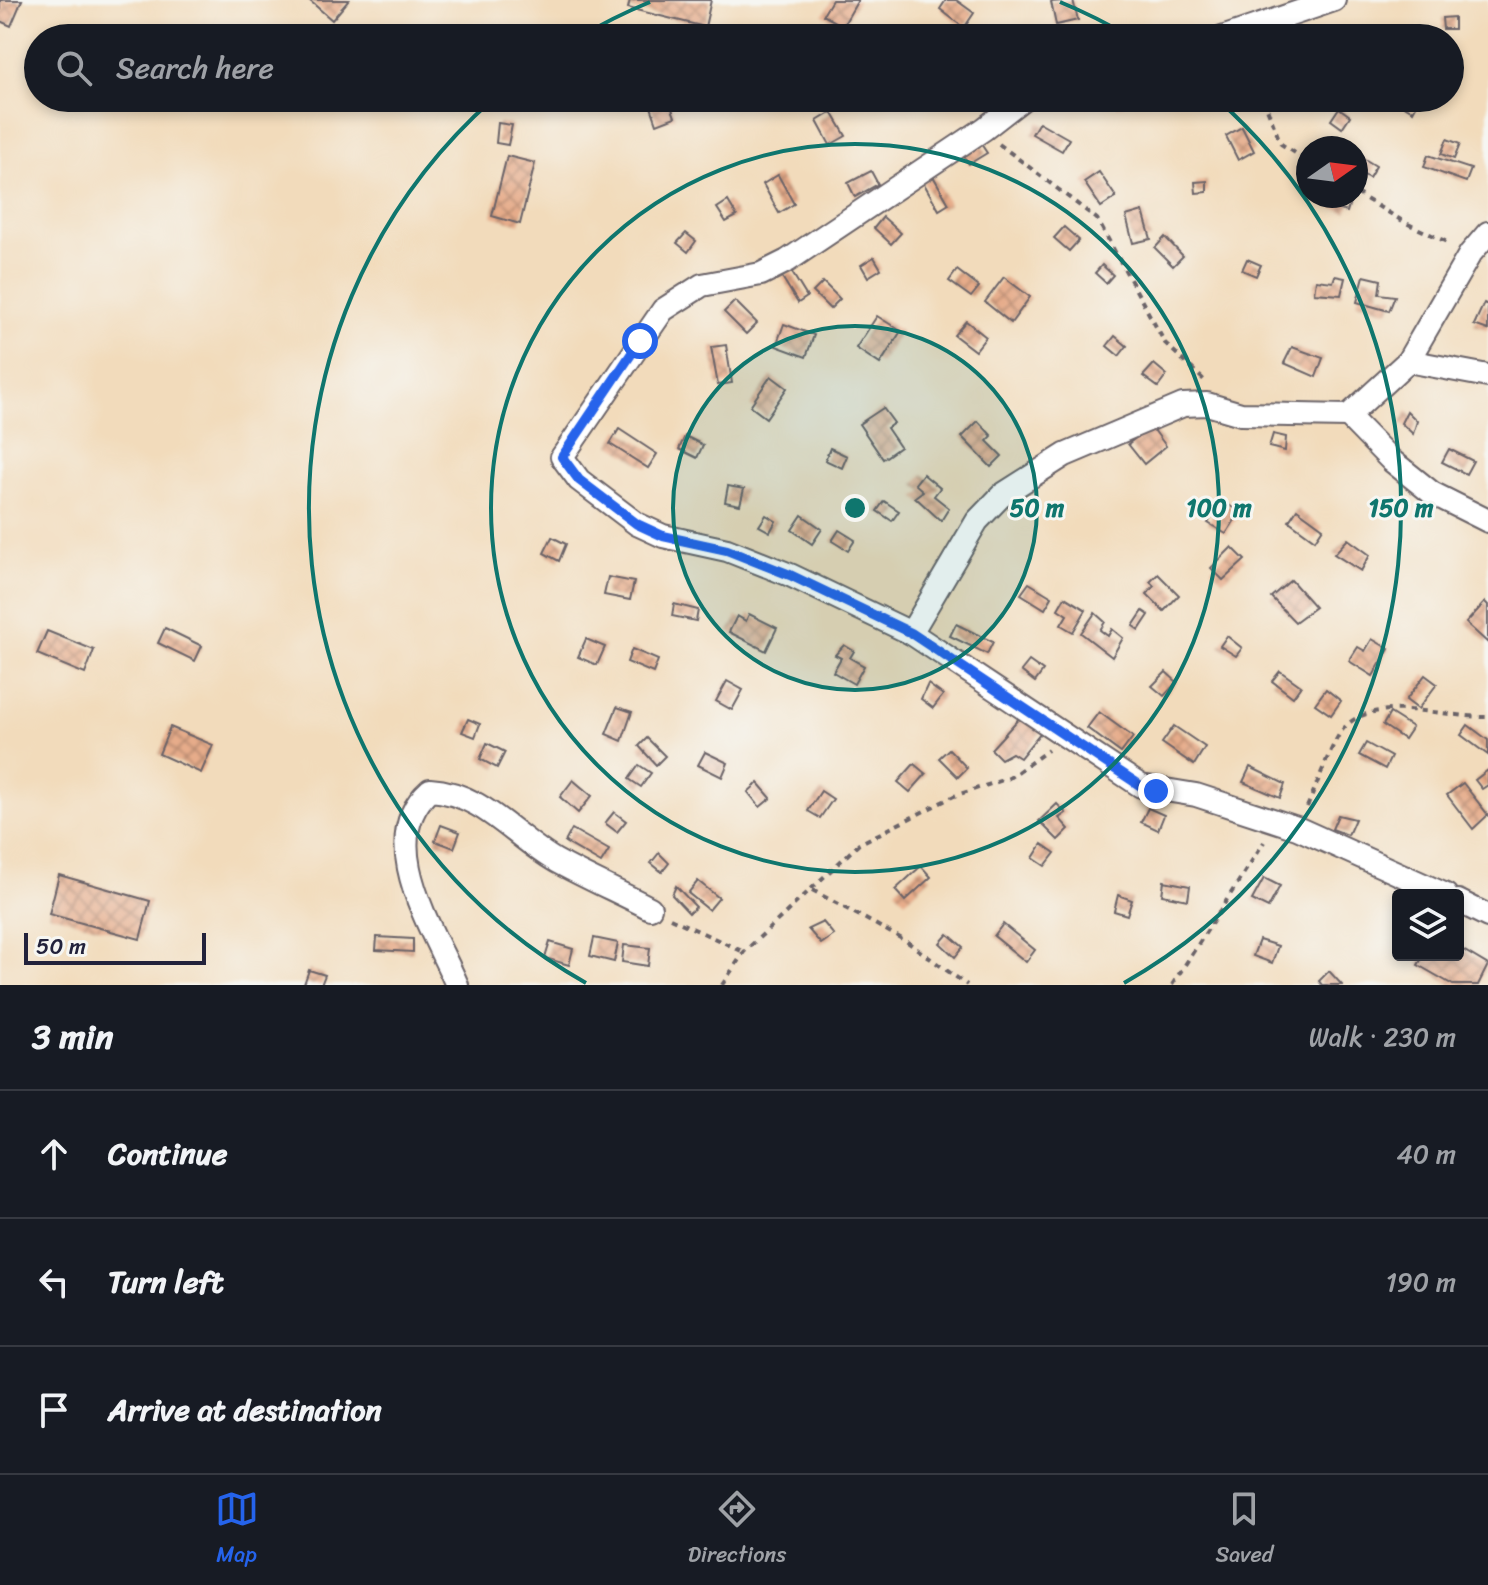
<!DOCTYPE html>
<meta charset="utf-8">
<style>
body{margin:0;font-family:Sriracha,sans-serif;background:#20242c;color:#f1f3f6}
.controls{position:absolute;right:24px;bottom:24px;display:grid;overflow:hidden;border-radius:8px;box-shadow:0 4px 12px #0003}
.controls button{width:72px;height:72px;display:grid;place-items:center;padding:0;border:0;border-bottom:2px solid #363941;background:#171b24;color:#f1f3f6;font:40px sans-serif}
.compass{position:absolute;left:1296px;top:136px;width:72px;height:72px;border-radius:50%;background:#171b24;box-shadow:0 4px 12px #0003;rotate:76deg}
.scale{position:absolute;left:24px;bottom:20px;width:182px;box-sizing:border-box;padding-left:8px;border:4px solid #22223b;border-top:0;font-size:22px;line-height:28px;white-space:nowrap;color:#22223b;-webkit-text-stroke:6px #f6f6f2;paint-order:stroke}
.stop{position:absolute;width:24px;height:24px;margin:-18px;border:6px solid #2563eb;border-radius:50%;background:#fff}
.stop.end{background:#2563eb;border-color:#fff;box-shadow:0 2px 8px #0008}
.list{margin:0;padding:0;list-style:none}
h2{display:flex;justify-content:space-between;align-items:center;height:104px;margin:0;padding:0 32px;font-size:34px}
h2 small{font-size:26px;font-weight:400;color:#9ea1a6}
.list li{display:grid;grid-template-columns:52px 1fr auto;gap:24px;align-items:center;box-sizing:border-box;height:128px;padding:0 32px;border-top:2px solid #363941}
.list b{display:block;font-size:30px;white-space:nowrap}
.list em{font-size:26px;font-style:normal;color:#9ea1a6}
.icon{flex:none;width:44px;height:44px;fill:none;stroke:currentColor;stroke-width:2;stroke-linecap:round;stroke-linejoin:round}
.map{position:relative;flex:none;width:1488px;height:985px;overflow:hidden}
.search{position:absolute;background:#171b24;box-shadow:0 4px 12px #0003;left:24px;right:24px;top:24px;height:88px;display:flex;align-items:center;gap:20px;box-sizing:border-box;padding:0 28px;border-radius:44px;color:#9ea1a6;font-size:30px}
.sheet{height:488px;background:#171b24}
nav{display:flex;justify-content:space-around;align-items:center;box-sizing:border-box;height:112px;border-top:2px solid #363941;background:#171b24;font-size:22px;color:#9ea1a6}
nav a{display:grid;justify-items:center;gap:4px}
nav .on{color:#2563eb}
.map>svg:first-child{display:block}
</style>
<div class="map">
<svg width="1488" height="985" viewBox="0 0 1488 985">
<defs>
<pattern id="building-cross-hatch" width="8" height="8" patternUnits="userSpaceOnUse" patternTransform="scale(2)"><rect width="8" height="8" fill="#e6ac8a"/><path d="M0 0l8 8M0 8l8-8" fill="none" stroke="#ba8c72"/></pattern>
</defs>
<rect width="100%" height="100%" fill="#f6f6f2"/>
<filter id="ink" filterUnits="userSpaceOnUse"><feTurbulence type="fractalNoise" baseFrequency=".0125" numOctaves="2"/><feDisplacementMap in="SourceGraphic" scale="16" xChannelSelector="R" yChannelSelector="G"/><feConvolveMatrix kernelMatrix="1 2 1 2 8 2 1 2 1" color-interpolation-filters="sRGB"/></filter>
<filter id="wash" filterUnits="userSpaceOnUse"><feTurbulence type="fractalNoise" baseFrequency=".006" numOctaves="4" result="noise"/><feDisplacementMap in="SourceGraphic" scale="32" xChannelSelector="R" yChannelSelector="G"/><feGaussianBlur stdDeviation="1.8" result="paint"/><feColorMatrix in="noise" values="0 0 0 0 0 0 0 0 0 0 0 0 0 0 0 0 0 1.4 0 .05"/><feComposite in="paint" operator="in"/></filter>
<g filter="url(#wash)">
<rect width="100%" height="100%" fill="#f2dbbb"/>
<g id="blocks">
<g fill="url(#building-cross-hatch)">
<polygon points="0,0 22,0 11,26 0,21"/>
<polygon points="309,0 349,0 332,20"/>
<polygon points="630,0 711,0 705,27 628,8"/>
<polygon points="832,0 858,0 843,26 823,15"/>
<polygon points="946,0 956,0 974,13 964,28 940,9"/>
<polygon points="1073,0 1078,20 1056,25 1051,2"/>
<polygon points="1454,17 1454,29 1443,29 1442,18"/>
<polygon points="648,98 668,98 675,117 657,124"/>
<polygon points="1116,98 1141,98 1141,99 1118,106"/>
<polygon points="1292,98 1319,98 1319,104 1292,105"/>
<polygon points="1391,98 1420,98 1413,111"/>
<polygon points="1339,108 1350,116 1342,128 1331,120"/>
<polygon points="832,112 846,136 830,145 817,121"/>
<polygon points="1039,122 1069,139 1062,151 1032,134"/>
<polygon points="498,123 512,125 508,145 496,143"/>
<polygon points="1242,127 1254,151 1238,160 1226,136"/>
<polygon points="1447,139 1460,144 1454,159 1441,154"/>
<polygon points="979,141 987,153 969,164 961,152"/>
<polygon points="1356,154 1376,166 1369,178 1356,170"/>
<polygon points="1428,155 1471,169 1466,182 1424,167"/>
<polygon points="507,156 535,163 520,224 492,216"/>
<polygon points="871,171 878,184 855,197 848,183"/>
<polygon points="1099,172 1116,197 1101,207 1084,182"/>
<polygon points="778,175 794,204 779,213 763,184"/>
<polygon points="933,176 949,204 939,210 923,182"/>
<polygon points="1207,181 1207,192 1196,193 1195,182"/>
<polygon points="1326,196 1352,196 1347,212 1324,205"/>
<polygon points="728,201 737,216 726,222 717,208"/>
<polygon points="1143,211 1151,239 1133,243 1126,216"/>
<polygon points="883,217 901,233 891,244 874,228"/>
<polygon points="1064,227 1079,240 1069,251 1054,238"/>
<polygon points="686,233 696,241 688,252 677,243"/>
<polygon points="1165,237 1183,256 1173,266 1155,248"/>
<polygon points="874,257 881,269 868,277 861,265"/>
<polygon points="1247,259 1261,265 1256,276 1242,270"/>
<polygon points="1102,265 1113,275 1106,283 1095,273"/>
<polygon points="957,270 979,287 971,297 949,281"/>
<polygon points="791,271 807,297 798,303 782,277"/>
<polygon points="1335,276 1345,278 1341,295 1314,293 1316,280 1333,282"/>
<polygon points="1364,276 1381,280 1379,294 1395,296 1389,311 1357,302"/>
<polygon points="1004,277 1030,297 1011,323 985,302"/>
<polygon points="823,282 840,299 830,309 813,292"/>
<polygon points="735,301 757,323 746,334 724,312"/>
<polygon points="1484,303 1488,305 1488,330 1474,325"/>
<polygon points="877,316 901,331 880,364 856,348"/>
<polygon points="966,321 986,337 975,351 954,335"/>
<polygon points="784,324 814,335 806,357 776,346"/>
<polygon points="1115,336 1127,346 1119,356 1107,346"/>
<polygon points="726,345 732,383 718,385 711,347"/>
<polygon points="1292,347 1323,358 1316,377 1284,363"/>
<polygon points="1154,364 1167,375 1158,387 1143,376"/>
<polygon points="771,376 787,388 766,418 750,406"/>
<polygon points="883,408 894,423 887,428 900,447 883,459 859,424"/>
<polygon points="1407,411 1417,421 1413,434 1401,423"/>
<polygon points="978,421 992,436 987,441 1002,456 991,467 962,437"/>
<polygon points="1151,426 1166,446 1144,464 1128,444"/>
<polygon points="619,429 657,454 648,468 610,444"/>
<polygon points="1273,434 1286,437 1285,451 1269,447"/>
<polygon points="685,436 703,445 697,458 679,449"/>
<polygon points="830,448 847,456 842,468 825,460"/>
<polygon points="1449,449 1473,461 1466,474 1442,462"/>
<polygon points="923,474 940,488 934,496 949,508 941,521 915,497 923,491 915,484"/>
<polygon points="728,486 744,489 740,505 725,502"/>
<polygon points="884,501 899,511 892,521 877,511"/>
<polygon points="1222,501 1240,512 1226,534 1208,523"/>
<polygon points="1297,509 1323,528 1315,540 1289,521"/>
<polygon points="766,515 776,521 770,532 759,526"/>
<polygon points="802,515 822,529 812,544 792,530"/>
<polygon points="839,530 855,540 848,551 832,541"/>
<polygon points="552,537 566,544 559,561 544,553"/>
<polygon points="1348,539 1370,555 1361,571 1334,554"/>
<polygon points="1232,547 1245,560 1223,580 1211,568"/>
<polygon points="1158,574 1179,595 1164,611 1147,594 1154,586 1150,582"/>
<polygon points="608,577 634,582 630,600 604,595"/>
<polygon points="1291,580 1315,607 1295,622 1271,597"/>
<polygon points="1029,583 1052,597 1045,609 1021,594"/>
<polygon points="1065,597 1086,610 1073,632 1061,625 1067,615 1058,609"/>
<polygon points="1485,602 1488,605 1488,643 1466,623"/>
<polygon points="674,604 698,610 696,621 672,616"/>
<polygon points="1143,611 1149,615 1139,630 1133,626"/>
<polygon points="1095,613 1105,622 1100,630 1108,636 1112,629 1123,638 1112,657 1081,633"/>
<polygon points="749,614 777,628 766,651 729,632 737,616 746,621"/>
<polygon points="956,624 993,642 987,654 950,636"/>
<polygon points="165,628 202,646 195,661 158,643"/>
<polygon points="47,631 94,650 85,674 37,654"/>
<polygon points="1227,636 1242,648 1236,656 1220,646"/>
<polygon points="586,639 605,647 597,665 578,657"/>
<polygon points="1372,639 1389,649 1373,676 1349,661 1358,647 1365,651"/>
<polygon points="844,645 854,651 850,658 864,666 854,684 833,672 841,658 835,655"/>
<polygon points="632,649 658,660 653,673 627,662"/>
<polygon points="1029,661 1043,671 1035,682 1021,671"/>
<polygon points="1280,671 1301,686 1293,697 1272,681"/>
<polygon points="1166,672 1177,682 1164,696 1152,686"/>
<polygon points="1425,675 1437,684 1418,709 1406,700"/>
<polygon points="727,681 743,690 732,710 716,701"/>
<polygon points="928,684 943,695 933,708 921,699"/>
<polygon points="1326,689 1341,701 1331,715 1315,704"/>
<polygon points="617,707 632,712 622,741 606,734"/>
<polygon points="1099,712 1133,737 1121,753 1087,728"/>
<polygon points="1390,713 1412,727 1404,739 1383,725"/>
<polygon points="1023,714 1041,732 1020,758 1012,753 1001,759 991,749"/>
<polygon points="468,719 480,724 475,737 462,732"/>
<polygon points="1468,725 1488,740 1488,755 1461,735"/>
<polygon points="1174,726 1205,747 1194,765 1162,743"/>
<polygon points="170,727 213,745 201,773 159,754"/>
<polygon points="647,738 665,756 656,765 639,746"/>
<polygon points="487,743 505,752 497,768 480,759"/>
<polygon points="1366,743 1391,757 1385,769 1359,755"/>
<polygon points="949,749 967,768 958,777 939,758"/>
<polygon points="705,752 728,763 722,777 698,765"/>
<polygon points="914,764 926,774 910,792 898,782"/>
<polygon points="639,765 651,773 641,787 629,779"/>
<polygon points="1250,767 1285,784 1280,798 1243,782"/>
<polygon points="1488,770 1488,785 1482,789 1475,780"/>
<polygon points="573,780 592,796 578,813 560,797"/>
<polygon points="758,783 771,798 760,807 748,792"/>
<polygon points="1463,783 1488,815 1473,829 1447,795"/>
<polygon points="821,791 833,799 820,818 808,811"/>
<polygon points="1057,804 1066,813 1059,818 1069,829 1058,840 1039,821"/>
<polygon points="1148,808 1164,815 1158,830 1141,822"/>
<polygon points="614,812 626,821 617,832 605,823"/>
<polygon points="1338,815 1355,819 1348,835 1332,829"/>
<polygon points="441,825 460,832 454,848 435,841"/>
<polygon points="572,829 609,850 601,863 565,842"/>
<polygon points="1042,844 1055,853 1045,866 1033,858"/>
<polygon points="659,853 669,863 662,872 651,863"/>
<polygon points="921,866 931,877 905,901 895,890"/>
<polygon points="59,875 150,901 140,939 49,914"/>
<polygon points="1264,878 1280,886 1268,908 1252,900"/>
<polygon points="698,881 719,898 709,910 688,893"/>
<polygon points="1164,881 1190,886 1188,900 1162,895"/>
<polygon points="676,886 696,907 689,913 672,895"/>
<polygon points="1118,895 1132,900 1127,915 1114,911"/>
<polygon points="823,922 834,935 821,944 808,929"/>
<polygon points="1003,924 1035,950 1026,962 994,936"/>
<polygon points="948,934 963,947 955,957 940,943"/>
<polygon points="377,937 413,939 413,952 376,950"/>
<polygon points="594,938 618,943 614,962 590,956"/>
<polygon points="1259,940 1278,946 1272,963 1253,956"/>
<polygon points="550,942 573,949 569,965 545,958"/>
<polygon points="624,945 650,948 648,966 622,962"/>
<polygon points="1458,947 1488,965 1478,985 1453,985 1418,965 1424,955 1458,955"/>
<polygon points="309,970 325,975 321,985 304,984"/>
<polygon points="1329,971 1342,985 1322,985 1319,981"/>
</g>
</g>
</g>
<g filter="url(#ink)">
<use href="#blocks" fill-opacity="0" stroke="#6b6368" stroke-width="2"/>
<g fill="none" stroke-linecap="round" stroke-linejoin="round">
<defs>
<g id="street">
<polyline points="1222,38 1334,0"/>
<polyline points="1024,98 984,129 787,261 761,274 702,285 663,310 562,457 579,480 637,524 663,536 727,550 790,575 911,633 1141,786 1196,795 1297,828 1446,895"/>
<polyline points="1408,361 1488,376"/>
<polyline points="1348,416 1392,461 1432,493 1488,521"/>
<polyline points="911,633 977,521 1002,495 1065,455 1183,405 1207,404 1241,414 1348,416 1408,361 1470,254 1488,233"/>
<polyline points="1458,901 1488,916"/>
<path d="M457,985C434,931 373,840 430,790C482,793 513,836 556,861C587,878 619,892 650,908"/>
</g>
</defs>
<use href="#street" stroke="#6b6368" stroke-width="26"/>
<g stroke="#6b6368" stroke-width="4" stroke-dasharray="6 6" stroke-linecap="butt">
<polyline points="1263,98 1281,144 1308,161"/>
<polyline points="999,144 1097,219 1165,343 1204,380"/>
<polyline points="1356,193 1406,223 1449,243"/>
<path d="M1307,807C1316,788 1332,741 1344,728C1374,694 1447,718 1488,717"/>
<polyline points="812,890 906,941 967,985"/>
<polyline points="670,918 744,952"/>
<polyline points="722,985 744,952 859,844 954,796 1009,778 1048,750"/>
<polyline points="1172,985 1264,842"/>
</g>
<use href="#street" stroke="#fff" stroke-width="22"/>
</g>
</g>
<g fill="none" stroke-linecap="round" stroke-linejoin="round" filter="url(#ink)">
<polyline stroke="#2563eb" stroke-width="10" points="640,341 562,457 579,480 637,524 663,536 727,550 790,575 911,633 1141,786 1156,791"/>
</g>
<circle cx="855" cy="508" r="182" fill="#0f766e" fill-opacity=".12"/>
<g fill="none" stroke="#0f766e" stroke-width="4">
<circle cx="855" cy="508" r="182"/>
<circle cx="855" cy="508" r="364"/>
<path d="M586 983A546 546 0 0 1 493 99M578 38A546 546 0 0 1 650 2M1060 2A546 546 0 0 1 1132 38M1217 99A546 546 0 0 1 1124 983"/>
</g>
<circle cx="855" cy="508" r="12" fill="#0f766e" stroke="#f6f6f2" stroke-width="4"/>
<g font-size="24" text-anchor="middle" font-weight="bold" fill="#0f766e" stroke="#f6f6f2" stroke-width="6" stroke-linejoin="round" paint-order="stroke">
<text x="1037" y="516">50 m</text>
<text x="1219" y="516">100 m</text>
<text x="1401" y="516">150 m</text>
</g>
</svg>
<div class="controls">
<button><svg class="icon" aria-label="layers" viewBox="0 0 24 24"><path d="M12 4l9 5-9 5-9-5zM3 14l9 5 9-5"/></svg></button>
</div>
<svg class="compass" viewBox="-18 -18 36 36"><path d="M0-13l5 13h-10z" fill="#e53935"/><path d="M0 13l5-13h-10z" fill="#9ea1a6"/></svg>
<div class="scale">50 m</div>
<div class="stop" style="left:640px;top:341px"></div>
<div class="stop end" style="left:1156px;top:791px"></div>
<div class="search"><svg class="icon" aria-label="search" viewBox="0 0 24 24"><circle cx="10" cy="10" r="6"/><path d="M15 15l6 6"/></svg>Search here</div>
</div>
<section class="sheet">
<h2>3 min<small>Walk · 230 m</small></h2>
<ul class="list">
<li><svg class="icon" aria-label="ahead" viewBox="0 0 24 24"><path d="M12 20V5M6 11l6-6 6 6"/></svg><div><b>Continue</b></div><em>40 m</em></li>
<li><svg class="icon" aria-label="left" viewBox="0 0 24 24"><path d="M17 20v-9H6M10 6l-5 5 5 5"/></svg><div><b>Turn left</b></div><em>190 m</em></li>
<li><svg class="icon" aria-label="arrive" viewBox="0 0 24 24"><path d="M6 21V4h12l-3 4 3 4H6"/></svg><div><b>Arrive at destination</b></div></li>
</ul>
</section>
<nav>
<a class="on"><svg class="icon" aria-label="map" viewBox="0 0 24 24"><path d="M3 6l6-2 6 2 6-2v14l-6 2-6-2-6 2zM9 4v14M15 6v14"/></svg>Map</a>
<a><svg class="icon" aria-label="directions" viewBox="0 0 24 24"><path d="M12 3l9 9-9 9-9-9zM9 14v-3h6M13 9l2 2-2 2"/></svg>Directions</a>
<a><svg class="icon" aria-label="saved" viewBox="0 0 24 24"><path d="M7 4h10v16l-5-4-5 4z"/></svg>Saved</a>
</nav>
